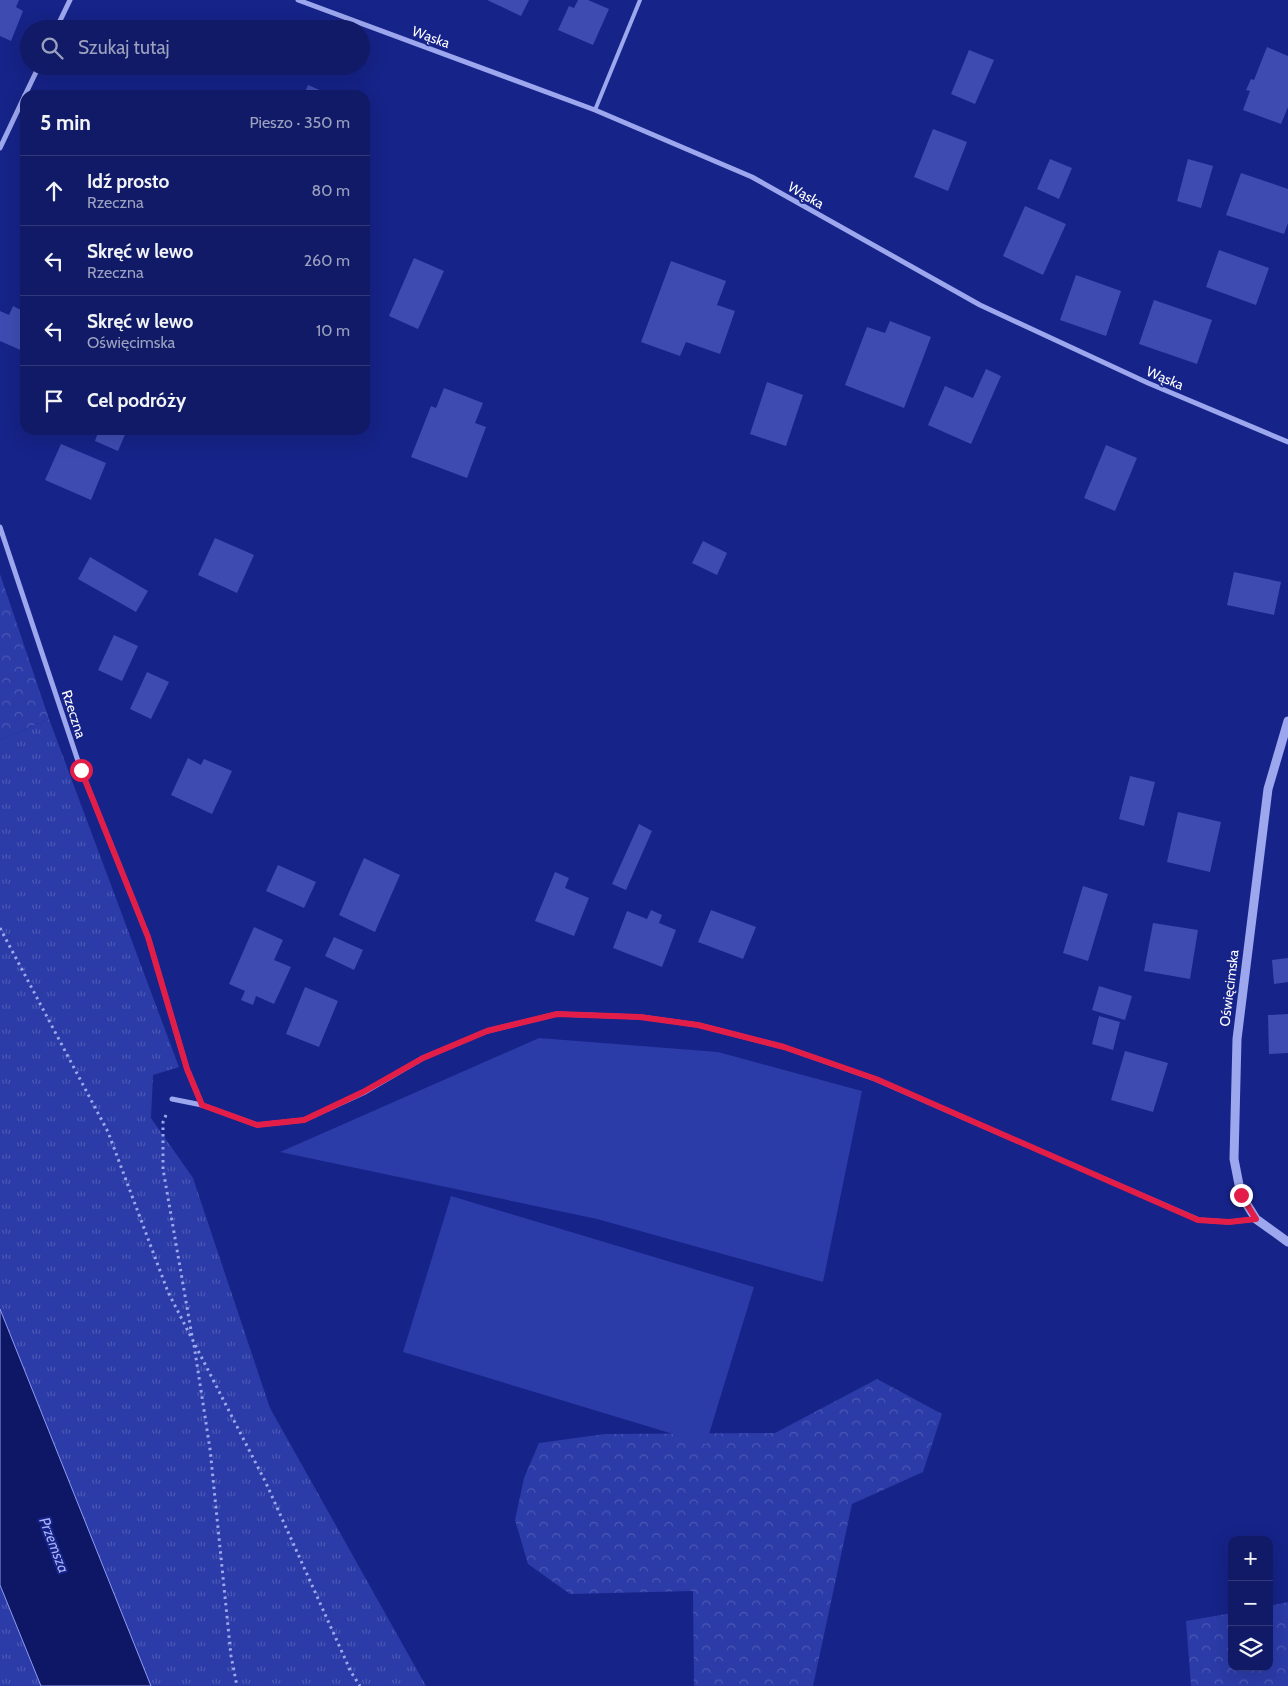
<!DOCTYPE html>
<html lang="pl">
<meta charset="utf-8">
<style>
body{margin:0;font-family:Cabin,sans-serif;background:#19236c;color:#f1f3f6}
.controls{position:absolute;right:15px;bottom:15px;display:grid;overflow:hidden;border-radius:10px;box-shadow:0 5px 20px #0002}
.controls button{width:45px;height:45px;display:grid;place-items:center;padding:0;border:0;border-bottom:1px solid #30387a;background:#101a66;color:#f1f3f6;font:25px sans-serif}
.stop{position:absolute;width:15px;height:15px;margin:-11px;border:4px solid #e11d48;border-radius:50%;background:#fff}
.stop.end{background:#e11d48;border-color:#fff;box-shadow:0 1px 5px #0008}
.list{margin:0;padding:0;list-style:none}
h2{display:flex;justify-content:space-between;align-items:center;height:65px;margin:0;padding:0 20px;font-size:21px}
h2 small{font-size:16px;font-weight:400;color:#9ca1bf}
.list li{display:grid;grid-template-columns:32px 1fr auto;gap:15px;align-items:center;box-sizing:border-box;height:70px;padding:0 20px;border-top:1px solid #30387a}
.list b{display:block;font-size:19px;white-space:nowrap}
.list p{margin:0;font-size:16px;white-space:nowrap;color:#9ca1bf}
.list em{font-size:16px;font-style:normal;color:#9ca1bf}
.icon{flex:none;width:28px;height:28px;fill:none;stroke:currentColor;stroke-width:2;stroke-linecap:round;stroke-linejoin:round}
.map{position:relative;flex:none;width:1288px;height:1686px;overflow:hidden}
.search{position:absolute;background:#101a66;box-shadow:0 5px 20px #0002;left:20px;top:20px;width:350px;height:55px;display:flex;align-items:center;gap:12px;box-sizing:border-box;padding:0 18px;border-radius:28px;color:#9ca1bf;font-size:19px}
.panel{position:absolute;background:#101a66;box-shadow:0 5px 20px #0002;left:20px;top:90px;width:350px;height:345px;border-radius:15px}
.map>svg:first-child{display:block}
</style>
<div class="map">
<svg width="1288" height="1686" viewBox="0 0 1288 1686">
<defs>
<pattern id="grass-tufts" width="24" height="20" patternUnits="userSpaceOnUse" patternTransform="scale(1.25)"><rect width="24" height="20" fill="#2b3ba8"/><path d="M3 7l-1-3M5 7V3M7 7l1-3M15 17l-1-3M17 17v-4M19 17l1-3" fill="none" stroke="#4b58b5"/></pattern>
<pattern id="forest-crowns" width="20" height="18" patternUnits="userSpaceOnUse" patternTransform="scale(1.25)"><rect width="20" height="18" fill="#2b3ba8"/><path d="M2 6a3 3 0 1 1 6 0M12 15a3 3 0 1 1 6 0" fill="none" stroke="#4b58b5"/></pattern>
</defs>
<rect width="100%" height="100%" fill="#162388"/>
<g fill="url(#grass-tufts)">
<polygon points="49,719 179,1067 153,1075 151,1118 193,1178 270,1408 426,1686 151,1686 0,1309 0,740"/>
<polygon points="0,1585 41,1686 0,1686"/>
</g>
<g fill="url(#forest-crowns)">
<polygon points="0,574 49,719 0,740"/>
<polygon points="877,1379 942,1414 923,1472 852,1504 813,1686 694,1686 693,1591 570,1594 528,1564 515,1520 524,1478 539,1443 605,1434 775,1433"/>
<polygon points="1288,1602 1288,1686 1191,1686 1186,1621 1232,1613 1232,1667 1269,1667 1269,1606"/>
</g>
<g fill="#2b3ba8">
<polygon points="539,1038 718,1052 862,1091 823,1282 597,1219 280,1152"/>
<polygon points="451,1196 754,1287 706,1444 403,1352"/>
</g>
<polygon fill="#0e1765" stroke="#8f9df1" points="0,1309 151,1686 41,1686 0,1585"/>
<g fill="#3e4cb2">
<polygon points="0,0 19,0 16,7 23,11 11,41 0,36"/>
<polygon points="487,0 529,0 521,16"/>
<polygon points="578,0 588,0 609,9 593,45 558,30 569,6 574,8"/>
<polygon points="1267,47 1288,56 1288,107 1281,124 1243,110 1250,91 1246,90 1251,79 1254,80"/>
<polygon points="969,50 994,60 975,104 951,94"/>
<polygon points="308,85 331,95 304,95"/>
<polygon points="933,129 967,142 948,191 914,177"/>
<polygon points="1050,159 1072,168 1059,199 1037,189"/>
<polygon points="1188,159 1213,166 1201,208 1177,201"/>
<polygon points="1241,173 1288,189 1288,223 1284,234 1226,215"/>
<polygon points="1025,206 1066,224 1043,275 1003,256"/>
<polygon points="1219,250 1269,268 1256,305 1206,287"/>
<polygon points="414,258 444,271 418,329 389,316"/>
<polygon points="671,261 726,281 717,305 735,311 720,354 686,342 680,356 641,342"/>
<polygon points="1076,275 1121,291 1106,336 1060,320"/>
<polygon points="1154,300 1212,320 1197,364 1139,344"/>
<polygon points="13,306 25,312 25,352 0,341 0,311 9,315"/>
<polygon points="890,321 931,337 904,408 845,385 867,327 885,333"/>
<polygon points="986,369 1001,376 971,444 928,425 945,386 973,398"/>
<polygon points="767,382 803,395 786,446 750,434"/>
<polygon points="444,388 483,403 475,423 486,427 467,478 411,457 431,406 436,408"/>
<polygon points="99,430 127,430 118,451 95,441"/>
<polygon points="61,444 106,463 91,500 45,480"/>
<polygon points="1106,445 1137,458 1115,511 1084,498"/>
<polygon points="215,538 254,555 237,593 198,575"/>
<polygon points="703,541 727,553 717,575 692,563"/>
<polygon points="90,557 148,591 136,612 78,579"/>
<polygon points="1234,572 1281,582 1274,615 1227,605"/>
<polygon points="114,635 138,646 122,681 98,670"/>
<polygon points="147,672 169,682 151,719 130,709"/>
<polygon points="188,758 201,765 204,759 232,771 212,814 171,795"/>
<polygon points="1130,776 1155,782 1144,826 1119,819"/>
<polygon points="1178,812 1221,822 1210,872 1167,862"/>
<polygon points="639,824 652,831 626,890 612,884"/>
<polygon points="364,858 400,875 375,932 339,915"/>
<polygon points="278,865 316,882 304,908 266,891"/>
<polygon points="555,872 569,878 565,888 589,898 574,936 535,921"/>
<polygon points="1083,886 1108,894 1088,961 1063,953"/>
<polygon points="651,910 662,915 659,923 676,930 662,967 613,948 627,911 647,919"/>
<polygon points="711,910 756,927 743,959 698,942"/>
<polygon points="1153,923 1198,930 1190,979 1144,971"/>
<polygon points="254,927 283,940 274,960 291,967 274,1004 256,996 253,1005 241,1000 245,991 229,984"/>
<polygon points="334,937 363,950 354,970 325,956"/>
<polygon points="1288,958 1288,982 1274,984 1272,960"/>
<polygon points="1099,986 1132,996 1125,1020 1092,1010"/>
<polygon points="305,987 338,1001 319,1047 286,1034"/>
<polygon points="1288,1014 1288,1053 1269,1054 1268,1015"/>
<polygon points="1099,1016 1120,1022 1113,1050 1092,1044"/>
<polygon points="1125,1051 1168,1063 1153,1112 1111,1100"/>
</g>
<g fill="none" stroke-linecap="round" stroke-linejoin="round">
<g stroke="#9da7ee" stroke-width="3" stroke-dasharray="2.5 4" stroke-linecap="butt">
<polyline points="0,928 108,1132 168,1292 266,1483 351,1672 360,1686"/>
<polyline points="166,1115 163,1122 163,1169 192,1336"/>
<polyline points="194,1345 210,1449 231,1656 237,1686"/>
</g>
<polyline stroke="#9da7ee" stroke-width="4" points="595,110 640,0"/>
<g stroke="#9da7ee" stroke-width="5">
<polyline points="298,0 595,110 752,177 980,305 1148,383 1288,442"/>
<polyline points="56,29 70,0"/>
<polyline points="25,95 39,66"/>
<polyline points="0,148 25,95"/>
<polyline points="0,527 81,770 148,937 187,1069 202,1105"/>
<polyline points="172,1099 202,1105 257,1125 304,1120 363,1093 423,1058 487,1031 557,1014 641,1017 698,1025 784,1047 875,1079 1199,1220 1229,1222 1256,1219"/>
</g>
<polyline stroke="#9da7ee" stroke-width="9" points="1288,721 1268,789 1237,1039 1234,1159 1241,1195 1256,1219 1288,1242"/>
</g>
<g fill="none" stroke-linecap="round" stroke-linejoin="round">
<polyline stroke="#e11d48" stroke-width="6" points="81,770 148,937 187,1069 202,1105 257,1125 304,1120 363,1092 423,1058 487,1031 557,1014 640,1017 698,1025 784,1047 876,1079 1198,1220 1229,1222 1256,1219 1241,1195"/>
</g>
<g text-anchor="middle" stroke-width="4" stroke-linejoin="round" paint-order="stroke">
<g font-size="14" fill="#fff" stroke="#162388">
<text transform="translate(431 37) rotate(20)" y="5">Wąska</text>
<text transform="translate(806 195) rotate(30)" y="5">Wąska</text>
<text transform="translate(1165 378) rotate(23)" y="5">Wąska</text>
<text transform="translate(74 714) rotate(72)" y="5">Rzeczna</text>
<text transform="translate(1229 988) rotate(-83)" y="5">Oświęcimska</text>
</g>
<g font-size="15" font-style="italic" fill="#a8b3f6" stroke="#162388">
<text transform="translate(54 1545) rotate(69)" y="5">Przemsza</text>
</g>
</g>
</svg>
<div class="controls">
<button>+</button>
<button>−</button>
<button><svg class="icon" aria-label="layers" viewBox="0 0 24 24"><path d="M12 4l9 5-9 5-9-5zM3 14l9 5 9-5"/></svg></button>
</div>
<div class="stop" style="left:81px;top:770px"></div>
<div class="stop end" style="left:1241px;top:1195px"></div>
<div class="search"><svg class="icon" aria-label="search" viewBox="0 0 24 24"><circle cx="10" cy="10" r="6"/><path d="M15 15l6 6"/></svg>Szukaj tutaj</div>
<section class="panel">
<h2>5 min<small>Pieszo · 350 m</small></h2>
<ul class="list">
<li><svg class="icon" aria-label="ahead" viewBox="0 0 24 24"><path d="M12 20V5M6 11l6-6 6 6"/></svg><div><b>Idź prosto</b><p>Rzeczna</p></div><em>80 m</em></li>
<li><svg class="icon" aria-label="left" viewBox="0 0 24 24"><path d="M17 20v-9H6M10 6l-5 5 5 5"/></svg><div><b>Skręć w lewo</b><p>Rzeczna</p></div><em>260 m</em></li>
<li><svg class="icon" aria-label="left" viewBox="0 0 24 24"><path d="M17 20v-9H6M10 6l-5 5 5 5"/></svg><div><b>Skręć w lewo</b><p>Oświęcimska</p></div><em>10 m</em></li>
<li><svg class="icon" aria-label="arrive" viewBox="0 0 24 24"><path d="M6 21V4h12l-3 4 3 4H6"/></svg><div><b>Cel podróży</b></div></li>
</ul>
</section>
</div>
